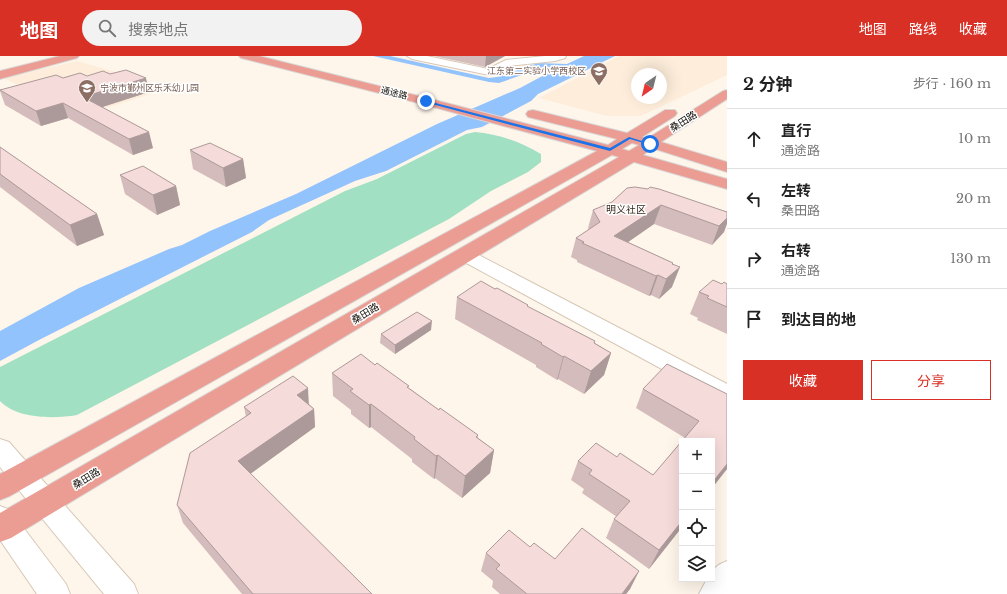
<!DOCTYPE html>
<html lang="zh">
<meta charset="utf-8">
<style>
body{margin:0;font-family:"Libre Baskerville","Noto Sans SC",serif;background:#f2f2f2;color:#222}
.controls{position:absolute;right:12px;bottom:12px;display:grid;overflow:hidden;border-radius:0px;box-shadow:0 4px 16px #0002}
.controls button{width:36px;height:36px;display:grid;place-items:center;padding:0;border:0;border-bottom:1px solid #e0e0e0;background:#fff;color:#222;font:20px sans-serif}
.compass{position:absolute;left:631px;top:12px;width:36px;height:36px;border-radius:50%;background:#fff;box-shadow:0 4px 16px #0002;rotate:215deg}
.stop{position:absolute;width:12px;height:12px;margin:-9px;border:3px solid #1a73e8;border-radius:50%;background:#fff}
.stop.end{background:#1a73e8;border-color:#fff;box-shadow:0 1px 4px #0008}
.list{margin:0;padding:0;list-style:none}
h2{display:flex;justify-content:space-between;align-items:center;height:52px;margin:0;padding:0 16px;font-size:17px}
h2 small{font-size:13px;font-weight:400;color:#767676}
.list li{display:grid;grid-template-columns:26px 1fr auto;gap:12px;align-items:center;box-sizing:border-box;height:60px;padding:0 16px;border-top:1px solid #e0e0e0}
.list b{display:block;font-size:15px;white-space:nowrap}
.list p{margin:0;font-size:13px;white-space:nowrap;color:#767676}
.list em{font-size:13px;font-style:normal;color:#767676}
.actions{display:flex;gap:8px;padding:12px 16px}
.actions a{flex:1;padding:9px 0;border:1px solid #d93025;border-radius:0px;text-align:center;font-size:14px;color:#d93025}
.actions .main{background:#d93025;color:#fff}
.icon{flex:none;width:22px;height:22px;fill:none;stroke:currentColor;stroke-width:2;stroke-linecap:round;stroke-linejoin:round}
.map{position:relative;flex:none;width:727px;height:538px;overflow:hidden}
header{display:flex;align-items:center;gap:24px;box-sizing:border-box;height:56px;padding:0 20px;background:#d93025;color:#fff}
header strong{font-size:19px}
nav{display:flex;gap:22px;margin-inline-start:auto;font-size:14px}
.search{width:280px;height:36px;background:#f2f2f2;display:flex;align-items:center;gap:10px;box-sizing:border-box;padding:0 14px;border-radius:22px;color:#767676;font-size:15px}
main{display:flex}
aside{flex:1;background:#fff}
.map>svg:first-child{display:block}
</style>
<header>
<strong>地图</strong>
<div class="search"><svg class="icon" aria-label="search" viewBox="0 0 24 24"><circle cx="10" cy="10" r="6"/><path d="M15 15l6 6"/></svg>搜索地点</div>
<nav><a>地图</a><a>路线</a><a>收藏</a></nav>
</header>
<main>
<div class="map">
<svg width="727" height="538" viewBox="0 0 727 538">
<rect width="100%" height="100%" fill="#fff6eb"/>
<g fill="#fdedda" fill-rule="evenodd">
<path d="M619,0H727V19L641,60H607L539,42ZM637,18H661V42H637Z"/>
<polygon points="77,5 170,32 77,61 4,22"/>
</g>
<path fill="#a1e0c3" d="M475,76C499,78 521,86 541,98V106L528,116L491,135L449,163L77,359C54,363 17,363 0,345V311L345,135L377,123L466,78Z"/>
<polygon fill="#93c3fc" points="373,0 390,0 489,22 497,21 538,7 567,8 584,0 615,0 538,38 531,45 482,71 467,74 386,115 355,125 269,164 252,176 39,284 0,305 0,275 79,232 169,193 182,189 210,175 296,138 437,68 520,32 548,17 546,15 539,13 499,27 489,26"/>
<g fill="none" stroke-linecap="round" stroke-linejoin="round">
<defs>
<g id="minor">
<polygon points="407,0 427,0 488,13 506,4 545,0 566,0 565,2 555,5 508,10 489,19 412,3"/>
<polygon points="465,194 471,195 727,328 727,346 719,344 459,203 456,199 459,195"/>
<polygon points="0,383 9,386 134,528 138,538 104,538 0,411"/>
<polygon points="0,450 10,454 66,528 70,538 37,538 0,484"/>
<path d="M727,505V538H699L707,523H712C712,512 717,509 727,505Z"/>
</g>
<g id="major">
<polygon points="60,0 79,0 77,2 0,23 0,15"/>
<path d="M239,0H259L431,43L608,89L617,83L528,61L526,58L528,55L533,54L627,77L665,54H675L677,57L675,60L642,81L648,82L723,35L727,34V43L661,86L727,106V116L652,92L643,99L727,123V133L634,106L11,482L0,486V457L619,101L612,99L10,440L0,444V418L597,95L422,48L241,2ZM632,87L639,89L629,95L622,93Z"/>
</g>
</defs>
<use href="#minor" stroke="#d7c8b7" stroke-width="2"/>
<use href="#major" stroke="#d9d8d7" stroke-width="2"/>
<use href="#minor" fill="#fff" fill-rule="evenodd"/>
<use href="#major" fill="#ec9d93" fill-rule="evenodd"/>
</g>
<g fill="#d3bcbb">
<polygon points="434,0 505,0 485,11"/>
<polygon points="87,20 149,36 102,51 153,92 133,99 68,62 41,70 5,49 0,35 0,34 63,22"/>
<polygon points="0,91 97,158 104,179 77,190 0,131"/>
<polygon points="190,94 243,103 246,122 226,131 193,113"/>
<polygon points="120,119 176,130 180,149 157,159 125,138"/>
<polygon points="627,132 727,156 724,176 712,189 654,168 628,186 673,207 673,208 672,231 659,243 651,239 649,240 577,206 577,204 571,201 576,182 589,174 588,172 593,154 612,146"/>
<polygon points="727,228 727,278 697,264 698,262 690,258 699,236"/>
<polygon points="495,233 528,249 528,251 595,285 595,287 611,297 604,319 584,338 558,323 557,324 536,311 536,309 455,263 457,241"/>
<polygon points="431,274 395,298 380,287 381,278"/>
<polygon points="332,317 409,332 439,354 478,379 478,382 494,394 490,417 462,442 435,422 434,423 412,406 412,403 371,371 369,372 351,358 351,354 333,340"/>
<polygon points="643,333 727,338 727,413 712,432 712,385 685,382 636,352"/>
<polygon points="309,348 314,353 315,371 250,418 372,538 242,538 183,467 177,449 246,361 244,351"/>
<polygon points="682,385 682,471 649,513 606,482 614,463 617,461 582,437 584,433 571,424 578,405 617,401 653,419"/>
<polygon points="530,491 555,503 639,515 630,533 626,538 500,538 492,531 493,525 481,515 486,497"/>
</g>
<g fill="#ac9999">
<polygon points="486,0 505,0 485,11"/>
<polygon points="146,22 149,36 87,56 83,41"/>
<polygon points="63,47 68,62 41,70 36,55"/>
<polygon points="149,76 153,92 133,99 129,83"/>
<polygon points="243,103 246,122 226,131 223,112"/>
<polygon points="176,130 180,149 157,159 153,139"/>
<polygon points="661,149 654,168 608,200 614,180"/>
<polygon points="97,158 104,179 77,190 70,169"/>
<polygon points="727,162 727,168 724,176 712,189 719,170"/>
<polygon points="673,207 668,221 680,211 672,231 659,243 672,208"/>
<polygon points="658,219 651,239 649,240 656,220"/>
<polygon points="432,265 431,274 395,298 395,289"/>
<polygon points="611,297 604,319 584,338 591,315"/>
<polygon points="564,300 558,323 557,324 563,301"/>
<polygon points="308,332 309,351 297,339"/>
<polygon points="371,348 371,371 369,372 369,349"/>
<polygon points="314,353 315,371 242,424 238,405"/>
<polygon points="494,394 490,417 462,442 465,420"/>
<polygon points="438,399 435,422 434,423 436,400"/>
<polygon points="727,408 727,413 712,432 712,427"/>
<polygon points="682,465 682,471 649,513 659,494"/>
<polygon points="639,515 630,533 626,538 622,538"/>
</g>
<g fill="#f5dbda" stroke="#ac9999">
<polygon points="126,14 146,22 83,41 149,76 129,83 63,47 36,55 0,34 56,19 63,22 80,17 87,20 103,15 110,18"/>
<polygon points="210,87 243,103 223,112 190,94"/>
<polygon points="0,91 97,158 70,169 0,118"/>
<polygon points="143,110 176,130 153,139 120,119"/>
<polygon points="635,131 648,133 650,131 659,133 727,156 727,162 719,170 661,149 614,180 673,207 672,208 680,211 666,223 658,219 656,220 582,187 584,186 576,182 600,166 593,154 612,146 627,132"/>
<polygon points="713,224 722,228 724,226 727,228 727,251 707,242 709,240 699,236"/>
<polygon points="481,225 495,233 497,232 528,249 527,250 595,285 594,287 611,297 591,315 564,300 563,301 541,288 542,287 457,241"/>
<polygon points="417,256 432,265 395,289 381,278"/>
<polygon points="361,298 375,309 377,307 409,330 407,331 439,354 440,352 478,379 476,381 494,394 465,420 438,399 436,400 414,383 415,381 371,348 369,349 350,335 353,333 332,317"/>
<polygon points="667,308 727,338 727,408 712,427 712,385 682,385 699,365 643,333"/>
<polygon points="293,320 308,332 297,339 314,353 238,405 372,538 253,538 177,449 190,397 251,357 244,351"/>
<polygon points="682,385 682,465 659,494 614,463 630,445 589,418 592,414 578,405 596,387 617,401 620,397 653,419"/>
<polygon points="582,472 639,515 622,538 527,538 496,513 500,509 486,497 509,474 530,491 534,487 555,503"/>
</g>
<polygon fill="#1a73e8" points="424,44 610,92 629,81 652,88 650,89 630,83 610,95 424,46"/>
<defs>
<symbol id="school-pin" viewBox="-11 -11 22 30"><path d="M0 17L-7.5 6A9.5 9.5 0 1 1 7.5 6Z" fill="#8d6e63" stroke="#fff"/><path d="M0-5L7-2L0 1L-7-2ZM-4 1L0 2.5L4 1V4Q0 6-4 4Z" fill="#fff"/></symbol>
</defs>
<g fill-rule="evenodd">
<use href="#school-pin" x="589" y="5" width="20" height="27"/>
<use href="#school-pin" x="77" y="22" width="20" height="27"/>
</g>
<g text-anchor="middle" stroke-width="3" stroke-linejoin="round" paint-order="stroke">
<g font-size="9" fill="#785e54" stroke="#fff" text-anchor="end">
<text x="586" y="18">江东第二实验小学西校区</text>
<text x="100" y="35" text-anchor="start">宁波市鄞州区乐禾幼儿园</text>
</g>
<g font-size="9" fill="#130e08" stroke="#fff">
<text transform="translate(394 37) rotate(14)" y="3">通途路</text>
</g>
<g font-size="10" fill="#130e08" stroke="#fff">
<text transform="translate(683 65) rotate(-32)" y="4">桑田路</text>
<text transform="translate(365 257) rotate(-31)" y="4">桑田路</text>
<text transform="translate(86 422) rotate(-31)" y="4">桑田路</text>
</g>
<g font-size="10" fill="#34291c" stroke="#fff">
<text x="626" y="157">明义社区</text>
</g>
</g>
</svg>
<div class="controls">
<button>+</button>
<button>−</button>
<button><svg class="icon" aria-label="locate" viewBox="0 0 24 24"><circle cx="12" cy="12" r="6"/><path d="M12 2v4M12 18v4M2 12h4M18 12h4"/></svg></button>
<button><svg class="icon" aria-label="layers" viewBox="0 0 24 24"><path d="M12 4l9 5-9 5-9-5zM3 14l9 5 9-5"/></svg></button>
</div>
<svg class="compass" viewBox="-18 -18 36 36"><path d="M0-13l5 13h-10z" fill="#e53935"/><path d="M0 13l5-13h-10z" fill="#767676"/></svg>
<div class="stop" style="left:650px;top:88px"></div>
<div class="stop end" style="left:426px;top:45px"></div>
</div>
<aside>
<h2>2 分钟<small>步行 · 160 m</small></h2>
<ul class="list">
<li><svg class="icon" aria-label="ahead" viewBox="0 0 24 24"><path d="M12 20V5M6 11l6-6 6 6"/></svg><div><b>直行</b><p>通途路</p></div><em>10 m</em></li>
<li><svg class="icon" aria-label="left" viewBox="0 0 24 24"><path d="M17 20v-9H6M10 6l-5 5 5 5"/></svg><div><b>左转</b><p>桑田路</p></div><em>20 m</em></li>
<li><svg class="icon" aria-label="right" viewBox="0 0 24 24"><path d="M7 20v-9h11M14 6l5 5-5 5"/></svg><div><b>右转</b><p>通途路</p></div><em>130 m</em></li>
<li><svg class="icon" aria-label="arrive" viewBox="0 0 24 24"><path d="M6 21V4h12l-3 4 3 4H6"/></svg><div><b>到达目的地</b></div></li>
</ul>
<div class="actions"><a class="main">收藏</a><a>分享</a></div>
</aside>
</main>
